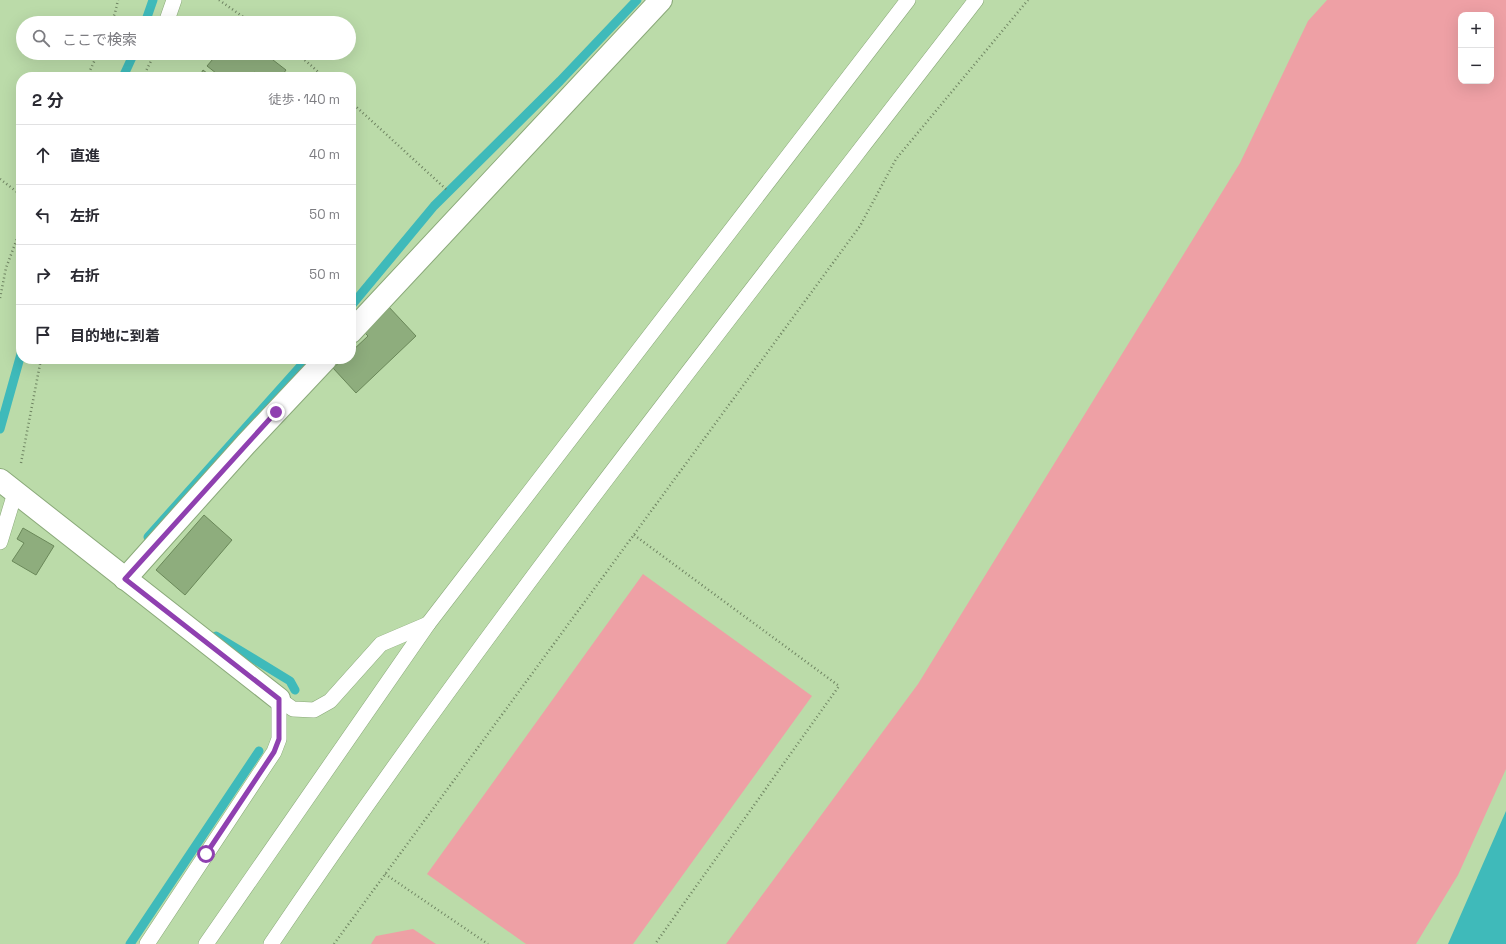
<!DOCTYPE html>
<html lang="ja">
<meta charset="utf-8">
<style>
body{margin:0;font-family:"Space Grotesk","Noto Sans JP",sans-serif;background:#f7f7f7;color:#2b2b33}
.controls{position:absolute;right:12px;top:12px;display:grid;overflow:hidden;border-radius:8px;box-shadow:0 4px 16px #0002}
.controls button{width:36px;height:36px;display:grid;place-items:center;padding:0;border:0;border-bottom:1px solid #e1e1e2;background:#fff;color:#2b2b33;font:20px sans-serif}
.stop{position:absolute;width:12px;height:12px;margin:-9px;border:3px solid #8f40b0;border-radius:50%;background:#fff}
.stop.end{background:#8f40b0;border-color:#fff;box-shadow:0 1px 4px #0008}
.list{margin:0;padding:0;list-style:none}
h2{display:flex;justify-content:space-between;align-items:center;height:52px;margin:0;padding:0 16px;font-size:17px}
h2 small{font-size:13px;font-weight:400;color:#7c7c81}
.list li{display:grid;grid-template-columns:26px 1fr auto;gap:12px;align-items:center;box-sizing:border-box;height:60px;padding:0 16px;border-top:1px solid #e1e1e2}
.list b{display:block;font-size:15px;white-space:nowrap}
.list em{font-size:13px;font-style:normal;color:#7c7c81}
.icon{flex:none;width:22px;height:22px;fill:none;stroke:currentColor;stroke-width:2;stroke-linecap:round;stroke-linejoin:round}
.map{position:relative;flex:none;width:1506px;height:944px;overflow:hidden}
.search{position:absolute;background:#fff;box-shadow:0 4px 16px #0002;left:16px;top:16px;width:340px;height:44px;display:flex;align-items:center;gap:10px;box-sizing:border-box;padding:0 14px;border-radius:22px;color:#7c7c81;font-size:15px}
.panel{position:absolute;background:#fff;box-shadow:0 4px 16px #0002;left:16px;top:72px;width:340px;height:292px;border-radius:16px}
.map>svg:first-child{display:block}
</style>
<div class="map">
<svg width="1506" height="944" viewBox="0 0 1506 944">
<rect width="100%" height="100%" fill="#bbdba9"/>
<g fill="#eea0a5" fill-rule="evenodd">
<path d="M1327,0H1506V769L1458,875L1416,944H726L918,684L1240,163L1308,21ZM1461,15H1491V81H1461Z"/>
<polygon points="643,574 812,696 633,944 526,944 427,874"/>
<polygon points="413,929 436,944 371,944 376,936"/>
</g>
<polygon fill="#3fbaba" points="1506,811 1506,944 1448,944"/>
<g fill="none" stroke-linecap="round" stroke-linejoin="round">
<g stroke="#3fbaba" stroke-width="9">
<polyline points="145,23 153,0"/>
<polyline points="123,77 134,53"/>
<polyline points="351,306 434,206 560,81 637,0"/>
<polyline points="0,429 21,354"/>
<polyline points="148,537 307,359"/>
<polyline points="216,636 290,681 295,690"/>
<polyline points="130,944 259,751"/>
</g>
</g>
<g fill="#8ead7d" stroke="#6a8859">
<polygon points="218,53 264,53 286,70 281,77 261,77 254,72 250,77 221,77 207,66"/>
<polygon points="203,70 212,77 199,77"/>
<polygon points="388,306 416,336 356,393 333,368 343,359 351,359 351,352 368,336 362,330"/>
<polygon points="204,515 232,540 185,595 156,570"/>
<polygon points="23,528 54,546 36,575 12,561 24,543 17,539"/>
</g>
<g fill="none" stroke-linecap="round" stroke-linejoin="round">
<defs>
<g id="service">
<polyline points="166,23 174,0"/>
<polyline points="0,542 15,493"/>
<polyline points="279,699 293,709 314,710 330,701 381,644 428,624"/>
<polyline points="147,944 274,752 279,739 279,699"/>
<polyline points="206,944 428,624 908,0"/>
<path d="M271,944C491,618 736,311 976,0"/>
</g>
<g id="minor">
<polyline points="351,332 661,0"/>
<polyline points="0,480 279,699"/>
<polyline points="125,579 246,444 326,359"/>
</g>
</defs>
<use href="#service" stroke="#8aa979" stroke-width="16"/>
<use href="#minor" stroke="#8aa979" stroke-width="24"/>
<g stroke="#6f8462" stroke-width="2.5" stroke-dasharray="1 3" stroke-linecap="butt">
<polyline points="219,0 252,23"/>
<polyline points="111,23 115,13 118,0"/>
<polyline points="295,53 306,61 324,77"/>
<polyline points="87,77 98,53"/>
<polyline points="143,77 155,53"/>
<polyline points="351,102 448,191"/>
<polyline points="0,179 21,195"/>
<polyline points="0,298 6,268 21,228"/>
<polyline points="21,463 41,359"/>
<polyline points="634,535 839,686 655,944"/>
<polyline points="385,874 488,944"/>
<polyline points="334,944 860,226 896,159 1028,0"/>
</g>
<use href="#service" stroke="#fff" stroke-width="15"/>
<use href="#minor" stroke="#fff" stroke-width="22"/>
</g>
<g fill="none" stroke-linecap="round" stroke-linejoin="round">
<polyline stroke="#8f40b0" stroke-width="5" points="206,854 274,752 279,739 279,699 125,579 276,412"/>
</g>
</svg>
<div class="controls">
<button>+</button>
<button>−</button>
</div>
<div class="stop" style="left:206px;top:854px"></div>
<div class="stop end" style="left:276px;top:412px"></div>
<div class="search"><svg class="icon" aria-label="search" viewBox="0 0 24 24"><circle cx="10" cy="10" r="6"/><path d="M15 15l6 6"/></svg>ここで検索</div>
<section class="panel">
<h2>2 分<small>徒歩 · 140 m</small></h2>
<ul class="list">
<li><svg class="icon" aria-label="ahead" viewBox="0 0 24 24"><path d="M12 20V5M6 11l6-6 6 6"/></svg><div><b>直進</b></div><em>40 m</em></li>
<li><svg class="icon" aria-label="left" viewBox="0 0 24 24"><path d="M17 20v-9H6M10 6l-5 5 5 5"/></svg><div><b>左折</b></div><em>50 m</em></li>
<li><svg class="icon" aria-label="right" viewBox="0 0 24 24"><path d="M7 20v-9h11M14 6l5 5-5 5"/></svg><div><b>右折</b></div><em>50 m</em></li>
<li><svg class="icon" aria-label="arrive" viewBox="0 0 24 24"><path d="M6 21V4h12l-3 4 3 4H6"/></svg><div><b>目的地に到着</b></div></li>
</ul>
</section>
</div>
